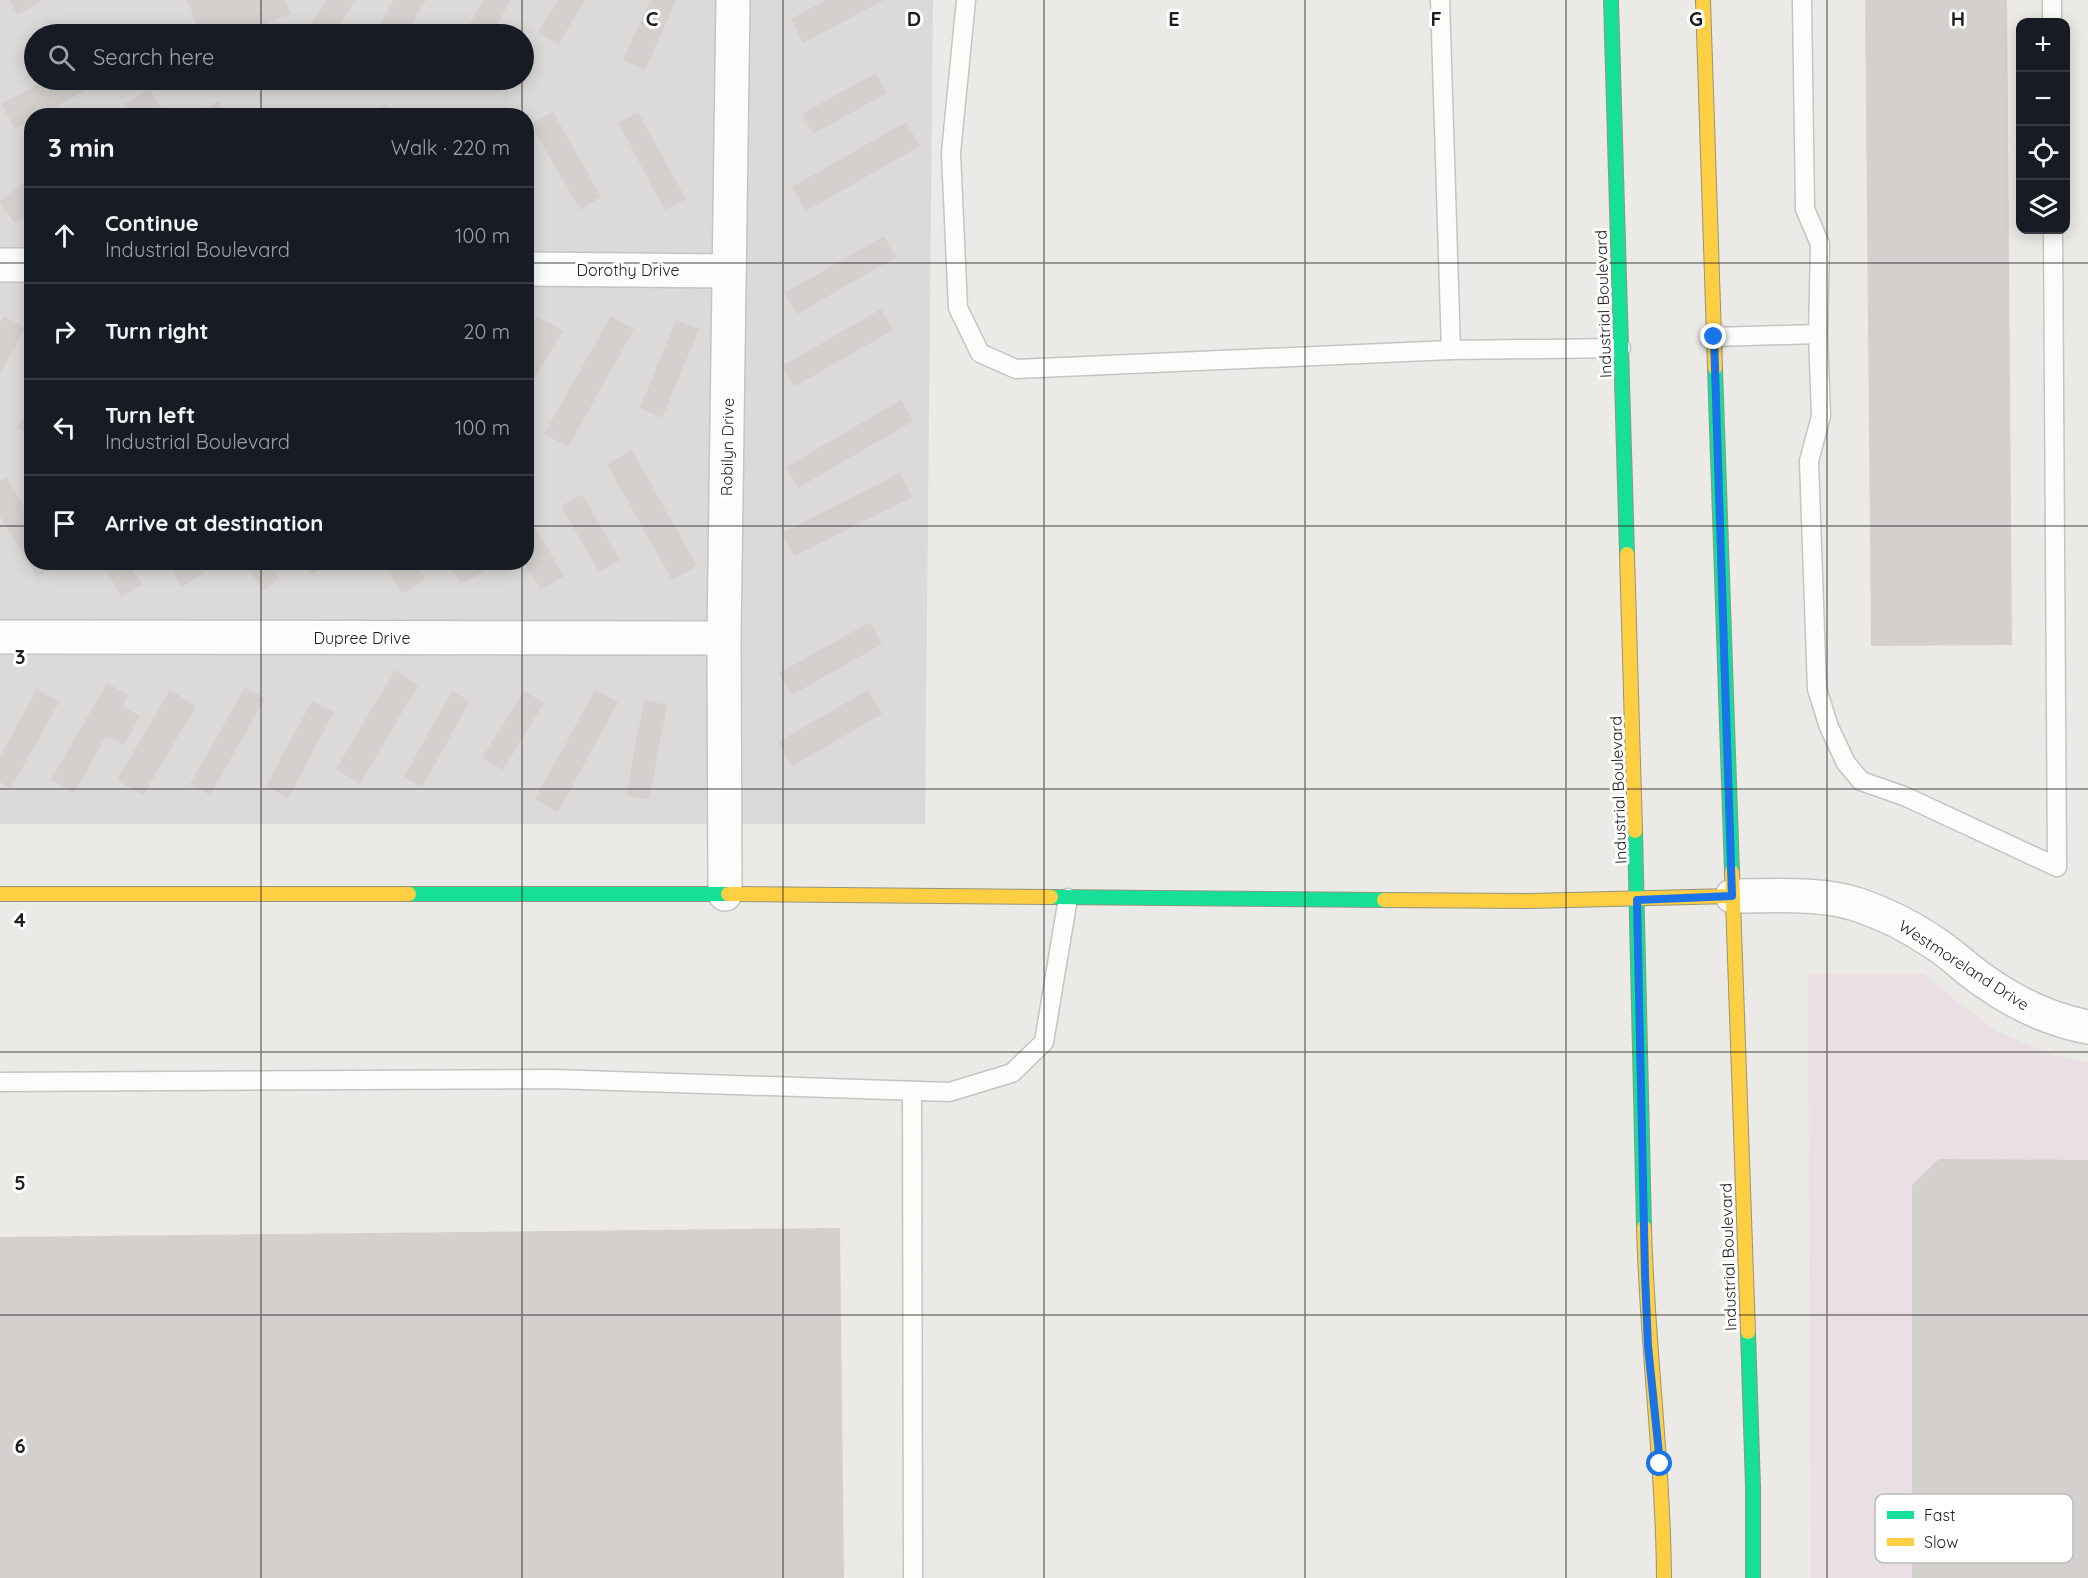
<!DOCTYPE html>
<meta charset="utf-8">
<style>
body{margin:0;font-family:Quicksand,sans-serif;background:#20242c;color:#f1f3f6}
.controls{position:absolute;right:18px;top:18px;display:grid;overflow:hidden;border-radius:12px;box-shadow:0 3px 15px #0003}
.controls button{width:54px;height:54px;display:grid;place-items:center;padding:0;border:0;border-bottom:2px solid #363941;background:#171b24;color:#f1f3f6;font:30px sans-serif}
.stop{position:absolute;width:18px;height:18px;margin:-14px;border:4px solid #1a73e8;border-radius:50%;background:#fff}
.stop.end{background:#1a73e8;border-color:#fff;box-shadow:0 2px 6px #0008}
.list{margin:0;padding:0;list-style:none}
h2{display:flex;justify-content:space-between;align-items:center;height:78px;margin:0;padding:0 24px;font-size:26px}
h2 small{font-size:20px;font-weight:400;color:#9ea1a6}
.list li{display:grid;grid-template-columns:39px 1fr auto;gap:18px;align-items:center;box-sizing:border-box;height:96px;padding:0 24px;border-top:2px solid #363941}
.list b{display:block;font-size:22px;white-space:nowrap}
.list p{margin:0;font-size:20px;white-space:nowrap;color:#9ea1a6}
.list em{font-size:20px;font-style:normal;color:#9ea1a6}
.icon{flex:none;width:33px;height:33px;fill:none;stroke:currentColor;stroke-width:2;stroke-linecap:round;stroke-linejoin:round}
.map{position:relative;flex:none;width:2088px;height:1578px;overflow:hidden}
.search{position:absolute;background:#171b24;box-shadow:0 3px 15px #0003;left:24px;top:24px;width:510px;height:66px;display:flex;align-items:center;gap:15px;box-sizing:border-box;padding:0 21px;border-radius:33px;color:#9ea1a6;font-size:22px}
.panel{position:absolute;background:#171b24;box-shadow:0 3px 15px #0003;left:24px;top:108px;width:510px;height:462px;border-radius:24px}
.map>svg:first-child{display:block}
</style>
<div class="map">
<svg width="2088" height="1578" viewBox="0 0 2088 1578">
<rect width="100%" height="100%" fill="#eceae6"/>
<path fill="#dbdad8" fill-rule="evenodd" d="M0,0H933L925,824H0ZM34,34H524V80H34ZM32,116H526V562H32Z"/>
<polygon fill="#e9dfe5" points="1808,974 1924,974 1965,1008 1999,1032 2053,1055 2088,1062 2088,1578 1811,1578"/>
<g fill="#d3d0cd">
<polygon points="9,0 43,0 18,15"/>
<polygon points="187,0 285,0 290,14 238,34 200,34"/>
<polygon points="326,0 355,0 334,34 305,34"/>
<polygon points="394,0 426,0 405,34 374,34"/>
<polygon points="484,0 511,0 491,34 464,34"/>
<polygon points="558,0 585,0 558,45 538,33"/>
<polygon points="650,0 676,0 645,70 623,60"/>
<polygon points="826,0 884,0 803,43 791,19"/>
<polygon points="1865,0 2007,0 2012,645 1871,646"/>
<polygon points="876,73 887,93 813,134 802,114"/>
<polygon points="47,80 104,80 39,116 32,116 32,119 15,129 1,104"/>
<polygon points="149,89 166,116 132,116 125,104"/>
<polygon points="219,101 227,116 199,116 198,113"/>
<polygon points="386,104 392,116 365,116"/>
<polygon points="553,112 601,197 580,210 531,124"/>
<polygon points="638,112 686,199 665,210 618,123"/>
<polygon points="906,122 920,146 806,211 792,187"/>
<polygon points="32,177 32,210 15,223 0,203 0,201"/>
<polygon points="884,236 896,257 797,314 785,293"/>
<polygon points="881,309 893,330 794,387 782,366"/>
<polygon points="4,316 25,328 0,374 0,323"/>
<polygon points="611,316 634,329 568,447 544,434"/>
<polygon points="538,317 563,331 526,392 526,335"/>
<polygon points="676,320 699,329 662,418 640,408"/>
<polygon points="901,400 913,421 798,488 786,467"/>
<polygon points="32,404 32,437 17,428"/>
<polygon points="632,450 697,566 672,580 607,464"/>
<polygon points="900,473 912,497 794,556 782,533"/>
<polygon points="6,477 32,520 32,562 57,562 58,565 37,577 0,516 0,481"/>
<polygon points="582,494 620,560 599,572 561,506"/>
<polygon points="526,513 564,576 541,590 524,562 526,562"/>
<polygon points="101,562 128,562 142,585 122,597"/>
<polygon points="168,562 198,562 204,574 182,587"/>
<polygon points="245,562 270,562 280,579 262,591"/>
<polygon points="304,562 335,562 311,575"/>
<polygon points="383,562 415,562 425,580 402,594"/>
<polygon points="449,562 478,562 483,572 461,584"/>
<polygon points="870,622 882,644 792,695 779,673"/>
<polygon points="395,670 418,685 360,784 336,769"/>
<polygon points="107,683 128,695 122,706 140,716 124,745 106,736 74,793 51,780"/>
<polygon points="245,687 265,699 210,795 190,784"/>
<polygon points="37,689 59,702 11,788 0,782 0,757"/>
<polygon points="170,690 196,706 143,795 117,780"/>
<polygon points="595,690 618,702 558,812 535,799"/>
<polygon points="868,690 882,714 792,766 778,742"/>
<polygon points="452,691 470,701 422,787 404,777"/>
<polygon points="524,691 544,703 503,770 482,758"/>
<polygon points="644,700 667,705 649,799 626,795"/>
<polygon points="312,701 334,712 288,798 266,786"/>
<polygon points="1939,1159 2088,1160 2088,1578 1912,1578 1912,1185"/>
<polygon points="840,1228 844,1578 0,1578 0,1237"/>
</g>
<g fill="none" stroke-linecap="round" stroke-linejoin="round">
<defs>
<g id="lane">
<polyline points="966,0 951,153 958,308 980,353 1016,369 1451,350"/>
<polyline points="1440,0 1451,350 1621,348"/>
<polyline points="1802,0 1805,209 1820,244 1818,334 1821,416 1809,461 1817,689 1829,727 1846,763 1861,781 1904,796 2057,867 2053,230"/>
<polyline points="2052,0 2052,22"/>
<polyline points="1714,337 1818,334"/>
<polyline points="0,1082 553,1079 949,1092 1012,1073 1044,1042 1068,898"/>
<polyline points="912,1091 913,1578"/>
</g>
<g id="street">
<polyline points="0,265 32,265"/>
<polyline points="526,269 729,271"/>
<polyline points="0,637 724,638"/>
<polyline points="725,894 724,638 733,0"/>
<path d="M1732,896C1774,896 1820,892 1859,905C1885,914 1911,927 1933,942C1951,953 1966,969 1984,981C2015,1003 2051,1020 2088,1027"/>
</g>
<g id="fast">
<polyline points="1611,0 1627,554"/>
<polyline points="1715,368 1732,872"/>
<polyline points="1635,831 1644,1227"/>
<polyline points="409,894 728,894"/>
<polyline points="1051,897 1384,900"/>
<polyline points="1748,1332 1753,1487 1753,1578"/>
</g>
<g id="slow">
<polyline points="1703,0 1715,368"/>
<polyline points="1627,554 1635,831"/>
<polyline points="1732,872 1748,1332"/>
<polyline points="0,894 409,894"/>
<polyline points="728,894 1051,897"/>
<polyline points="1384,900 1529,901 1732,896"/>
<path d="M1644,1227C1647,1344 1663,1461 1664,1578"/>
</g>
</defs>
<use href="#lane" stroke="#c5c4c2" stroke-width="21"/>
<use href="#street" stroke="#c5c4c2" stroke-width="36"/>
<use href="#fast" stroke="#94957f" stroke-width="16"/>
<use href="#slow" stroke="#94957f" stroke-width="16"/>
<use href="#lane" stroke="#fcfcfb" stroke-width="18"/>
<use href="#street" stroke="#fcfcfb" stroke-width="33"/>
<use href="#fast" stroke="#16e098" stroke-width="14"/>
<use href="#slow" stroke="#ffcf43" stroke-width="14"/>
</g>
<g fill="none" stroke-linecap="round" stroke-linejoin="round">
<polyline stroke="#1a73e8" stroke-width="8" points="1660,1464 1648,1346 1645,1275 1637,900 1732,896 1714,337"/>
</g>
<path fill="none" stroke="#1e1e1e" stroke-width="1.5" stroke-opacity="0.55" d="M261,0V34M522,0V34M783,0V1578M1044,0V1578M1305,0V1578M1566,0V1578M1827,0V1578M261,80V116M522,80V116M0,263H32M526,263H2088M0,526H32M526,526H2088M261,562V1578M522,562V1578M0,789H2088M0,1052H2088M0,1315H2088"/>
<g text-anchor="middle" stroke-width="6" stroke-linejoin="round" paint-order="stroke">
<g font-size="16" fill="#1e1e1e" stroke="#fff">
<text x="628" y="276">Dorothy Drive</text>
<text transform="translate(1603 304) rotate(-92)" y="6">Industrial Boulevard</text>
<text transform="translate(727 447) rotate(-89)" y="6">Robilyn Drive</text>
<text x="362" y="644">Dupree Drive</text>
<text transform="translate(1618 790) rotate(-92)" y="6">Industrial Boulevard</text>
<text transform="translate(1964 965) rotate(33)" y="6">Westmoreland Drive</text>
<text transform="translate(1728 1257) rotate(-92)" y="6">Industrial Boulevard</text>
</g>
</g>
<rect x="1875" y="1494" width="198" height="69" rx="9" fill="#fff" stroke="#bcbcbc" stroke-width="1.5"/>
<rect x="1887" y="1511" width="27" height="8" fill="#16e098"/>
<rect x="1887" y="1538" width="27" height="8" fill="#ffcf43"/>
<g font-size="16" fill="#1e1e1e">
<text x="1924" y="1521">Fast</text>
<text x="1924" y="1548">Slow</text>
</g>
<g font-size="20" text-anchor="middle" font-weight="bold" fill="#1e1e1e" stroke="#fff" stroke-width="6" stroke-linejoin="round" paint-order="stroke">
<text x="652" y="26">C</text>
<text x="914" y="26">D</text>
<text x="1174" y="26">E</text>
<text x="1436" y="26">F</text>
<text x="1696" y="26">G</text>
<text x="1958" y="26">H</text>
<text x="20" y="664">3</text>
<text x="20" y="927">4</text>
<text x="20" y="1190">5</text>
<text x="20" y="1453">6</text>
</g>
</svg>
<div class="controls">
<button>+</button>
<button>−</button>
<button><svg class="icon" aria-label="locate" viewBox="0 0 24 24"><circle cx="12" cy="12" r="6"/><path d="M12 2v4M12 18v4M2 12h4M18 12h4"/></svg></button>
<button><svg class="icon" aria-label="layers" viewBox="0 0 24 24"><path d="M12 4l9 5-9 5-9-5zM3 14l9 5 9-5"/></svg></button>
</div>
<div class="stop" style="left:1660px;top:1464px"></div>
<div class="stop end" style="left:1714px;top:337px"></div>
<div class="search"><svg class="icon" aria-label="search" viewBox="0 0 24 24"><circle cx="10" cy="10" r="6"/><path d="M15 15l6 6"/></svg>Search here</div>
<section class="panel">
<h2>3 min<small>Walk · 220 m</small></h2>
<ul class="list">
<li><svg class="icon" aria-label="ahead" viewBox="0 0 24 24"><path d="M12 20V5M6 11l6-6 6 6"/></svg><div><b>Continue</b><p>Industrial Boulevard</p></div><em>100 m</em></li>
<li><svg class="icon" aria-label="right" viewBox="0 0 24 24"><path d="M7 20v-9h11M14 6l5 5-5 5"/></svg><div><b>Turn right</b></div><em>20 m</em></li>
<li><svg class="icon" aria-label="left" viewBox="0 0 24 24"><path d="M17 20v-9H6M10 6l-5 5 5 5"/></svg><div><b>Turn left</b><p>Industrial Boulevard</p></div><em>100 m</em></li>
<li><svg class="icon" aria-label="arrive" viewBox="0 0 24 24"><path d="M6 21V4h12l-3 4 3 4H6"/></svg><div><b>Arrive at destination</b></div></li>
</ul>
</section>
</div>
